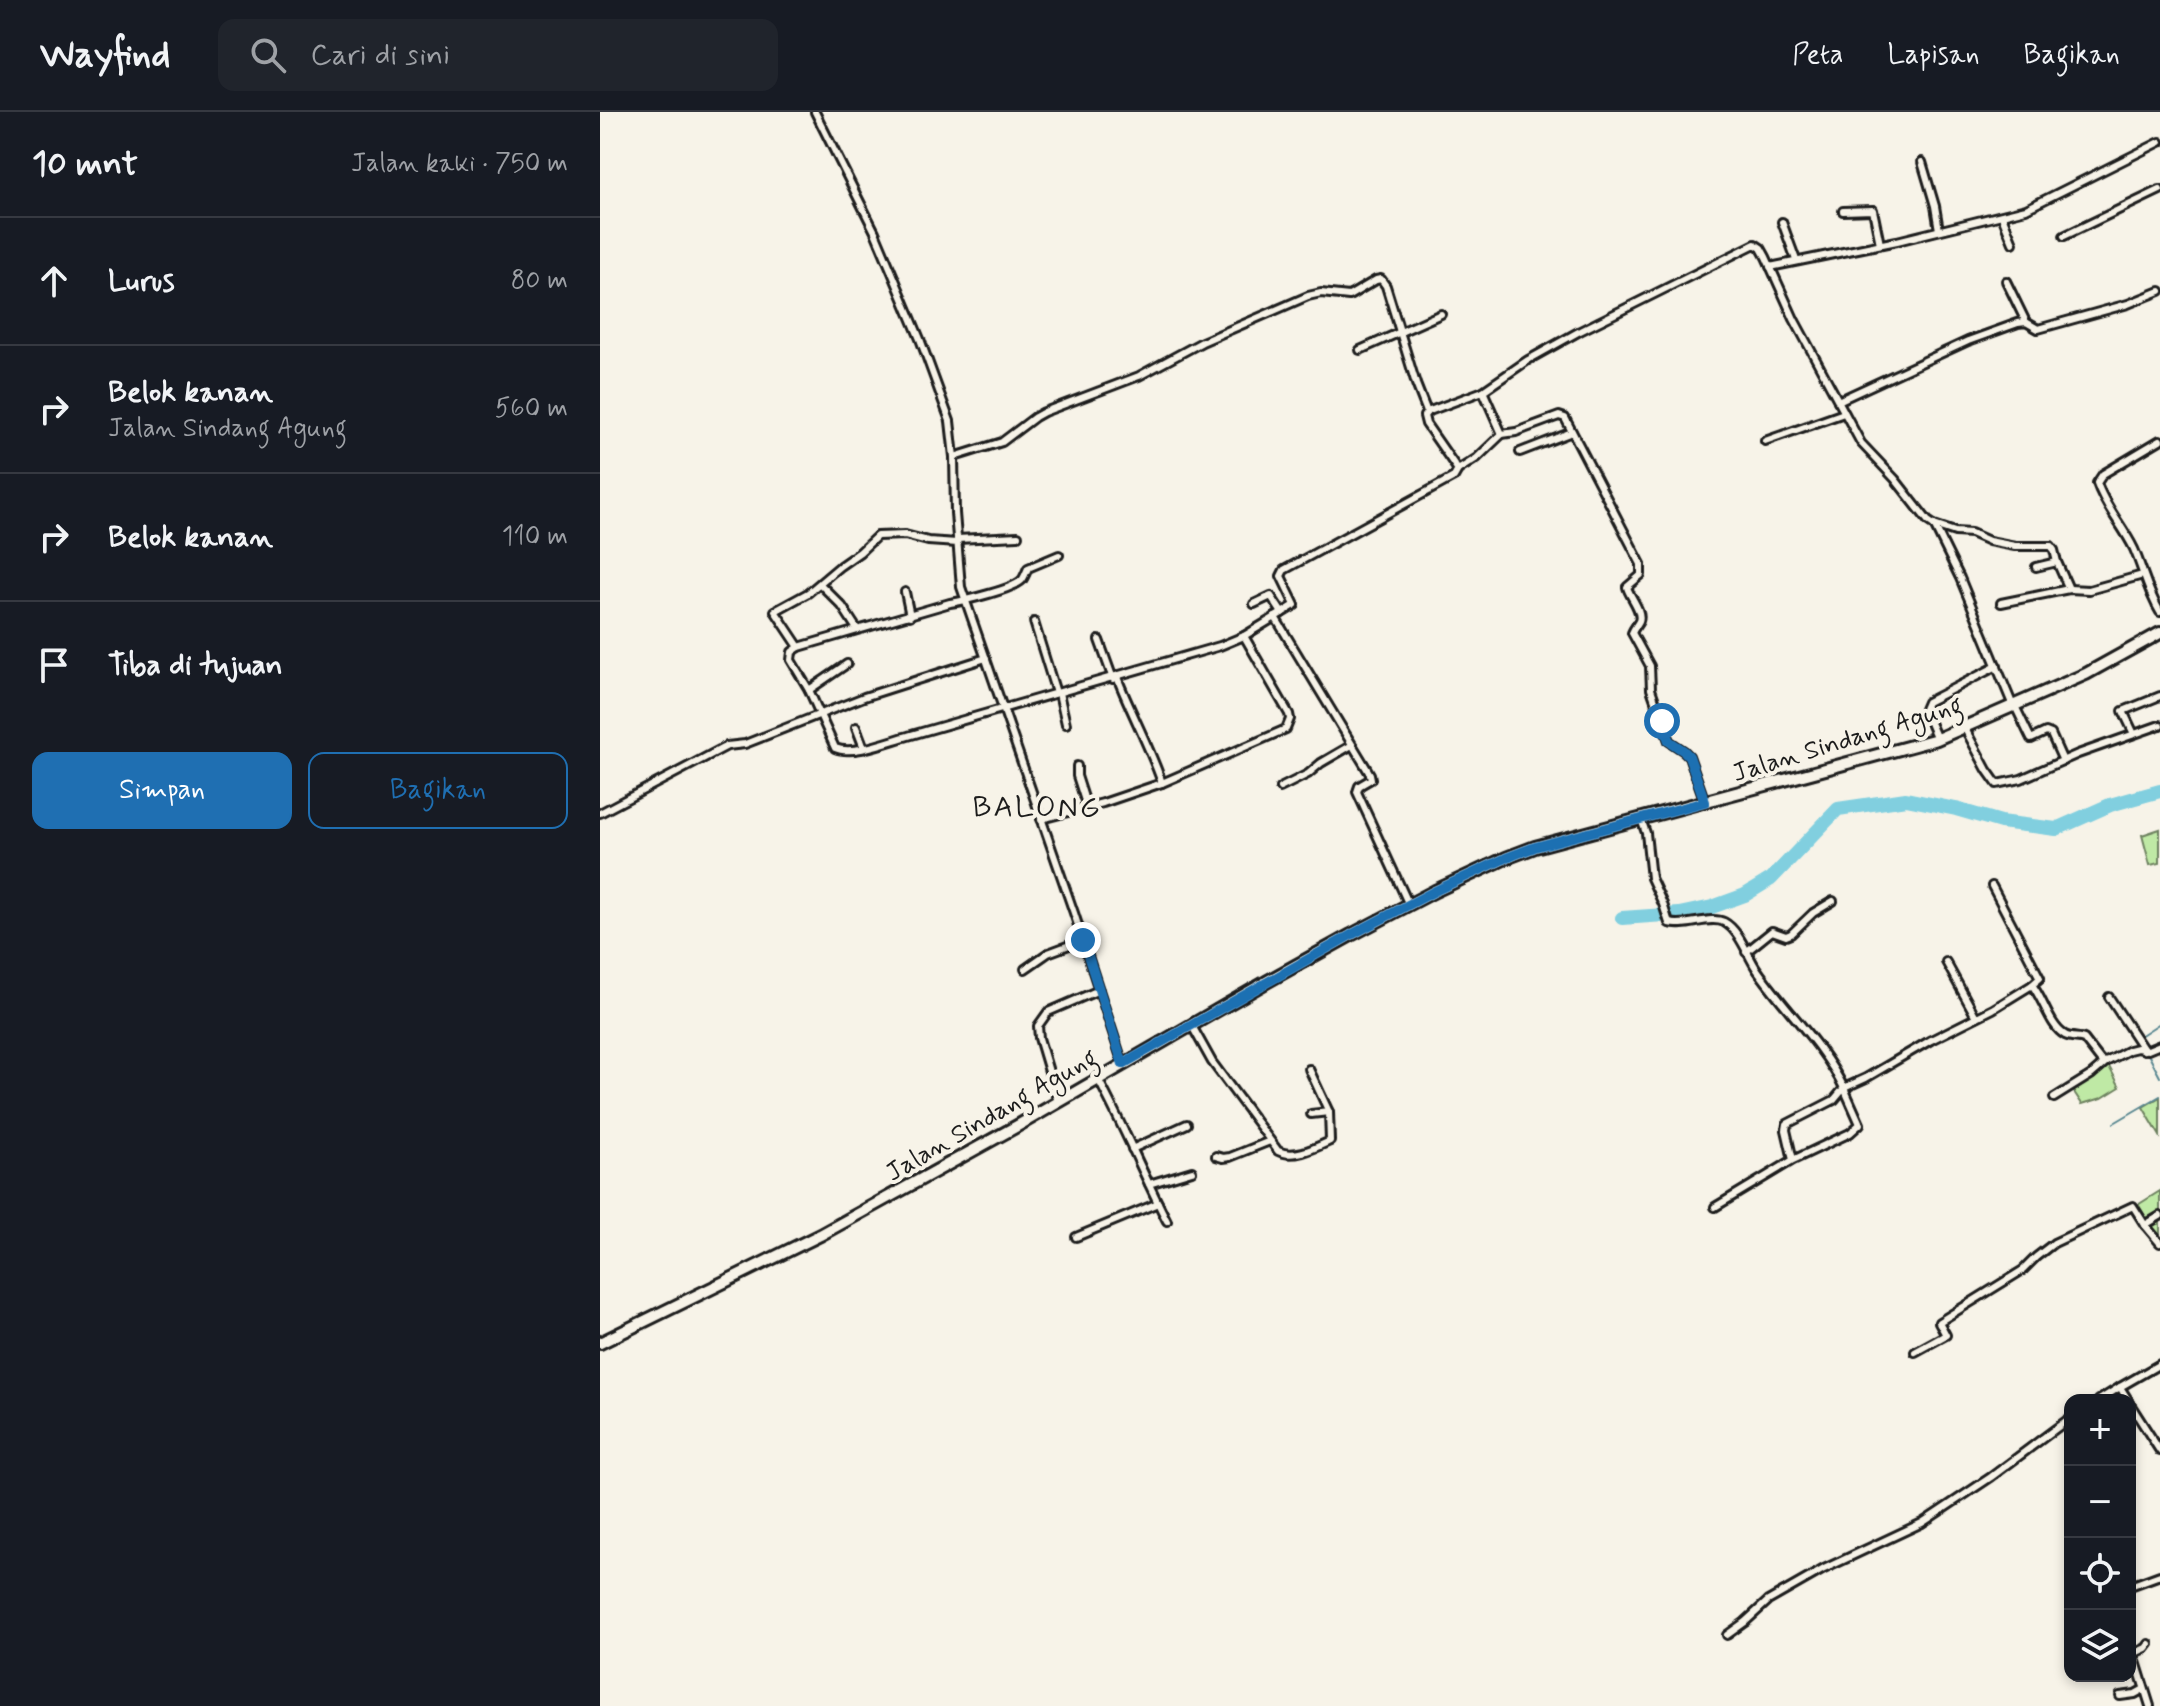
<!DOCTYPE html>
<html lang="id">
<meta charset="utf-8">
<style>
body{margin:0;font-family:Mynerve,sans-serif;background:#20242c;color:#f1f3f6}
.controls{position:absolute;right:24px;bottom:24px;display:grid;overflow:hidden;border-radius:16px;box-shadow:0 4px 12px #0003}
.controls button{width:72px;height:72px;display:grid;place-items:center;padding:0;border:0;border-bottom:2px solid #363941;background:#171b24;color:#f1f3f6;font:40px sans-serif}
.stop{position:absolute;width:24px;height:24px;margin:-18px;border:6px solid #1f6fb2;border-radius:50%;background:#fff}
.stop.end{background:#1f6fb2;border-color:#fff;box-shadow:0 2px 8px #0008}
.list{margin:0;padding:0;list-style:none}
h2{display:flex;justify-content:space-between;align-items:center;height:104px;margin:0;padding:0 32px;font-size:34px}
h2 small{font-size:26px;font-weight:400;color:#9ea1a6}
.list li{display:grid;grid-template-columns:52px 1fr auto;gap:24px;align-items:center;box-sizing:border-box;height:128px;padding:0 32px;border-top:2px solid #363941}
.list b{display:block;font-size:30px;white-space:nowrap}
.list p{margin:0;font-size:26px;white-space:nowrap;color:#9ea1a6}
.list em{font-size:26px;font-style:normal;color:#9ea1a6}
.actions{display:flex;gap:16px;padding:24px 32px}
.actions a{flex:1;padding:18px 0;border:2px solid #1f6fb2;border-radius:16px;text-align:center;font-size:28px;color:#1f6fb2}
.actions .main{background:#1f6fb2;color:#fff}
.icon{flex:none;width:44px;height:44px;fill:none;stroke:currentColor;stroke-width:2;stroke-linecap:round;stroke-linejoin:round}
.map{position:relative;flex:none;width:1560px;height:1594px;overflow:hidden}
header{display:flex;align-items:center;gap:48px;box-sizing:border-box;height:112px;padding:0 40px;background:#171b24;border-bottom:2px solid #363941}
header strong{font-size:38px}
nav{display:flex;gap:44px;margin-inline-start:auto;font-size:28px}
.search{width:560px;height:72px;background:#20242c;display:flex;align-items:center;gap:20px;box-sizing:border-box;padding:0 28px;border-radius:16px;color:#9ea1a6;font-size:30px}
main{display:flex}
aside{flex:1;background:#171b24}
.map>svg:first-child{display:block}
</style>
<header>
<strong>Wayfind</strong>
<div class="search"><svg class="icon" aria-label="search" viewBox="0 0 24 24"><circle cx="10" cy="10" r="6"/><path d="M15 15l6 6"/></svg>Cari di sini</div>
<nav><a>Peta</a><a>Lapisan</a><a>Bagikan</a></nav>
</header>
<main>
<aside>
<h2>10 mnt<small>Jalan kaki · 750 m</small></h2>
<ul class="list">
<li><svg class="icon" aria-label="ahead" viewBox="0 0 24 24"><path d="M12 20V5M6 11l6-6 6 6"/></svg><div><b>Lurus</b></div><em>80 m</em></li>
<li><svg class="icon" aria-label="right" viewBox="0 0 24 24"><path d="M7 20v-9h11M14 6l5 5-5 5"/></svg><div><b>Belok kanan</b><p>Jalan Sindang Agung</p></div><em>560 m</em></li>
<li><svg class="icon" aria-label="right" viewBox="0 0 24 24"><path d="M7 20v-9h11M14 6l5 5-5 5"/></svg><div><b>Belok kanan</b></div><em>110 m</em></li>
<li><svg class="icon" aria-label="arrive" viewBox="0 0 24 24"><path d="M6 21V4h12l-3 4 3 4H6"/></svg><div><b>Tiba di tujuan</b></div></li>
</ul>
<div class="actions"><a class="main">Simpan</a><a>Bagikan</a></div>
</aside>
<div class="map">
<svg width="1560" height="1594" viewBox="0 0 1560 1594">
<rect width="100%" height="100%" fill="#f7f3e8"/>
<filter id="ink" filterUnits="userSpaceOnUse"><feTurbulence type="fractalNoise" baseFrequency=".0125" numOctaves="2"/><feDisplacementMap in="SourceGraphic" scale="16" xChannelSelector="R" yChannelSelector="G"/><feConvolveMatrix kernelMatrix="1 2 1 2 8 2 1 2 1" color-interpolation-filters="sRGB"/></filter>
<g filter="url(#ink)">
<g fill="#bfe9a5" stroke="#6e8260" stroke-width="2">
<polygon points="1560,717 1560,751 1550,753 1542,723"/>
<polygon points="1507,951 1520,975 1502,986 1482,992 1472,977"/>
<polygon points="1560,985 1560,1024 1543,995"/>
<polygon points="1560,1079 1560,1129 1536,1094"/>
</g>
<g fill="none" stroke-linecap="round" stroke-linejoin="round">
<g stroke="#598791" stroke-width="2">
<polyline points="1539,927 1540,924 1560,911"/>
<polyline points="1548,942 1560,965"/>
<polyline points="1514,1011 1560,984"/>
<polyline points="1523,1270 1560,1249"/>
<polyline points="1490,1288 1493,1286 1495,1288"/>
</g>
<polyline stroke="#81cfdf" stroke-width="14" points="1022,806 1079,802 1112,795 1145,783 1171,767 1238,697 1306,687 1356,697 1401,710 1456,717 1510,693 1560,679"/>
<defs>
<g id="street">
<polyline points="215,0 275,120 320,227 350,309 354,345 355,401 361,475 474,801 523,952"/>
<polyline points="1322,50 1335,94 1339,118"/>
<polyline points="1243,99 1273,98 1280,132"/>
<polyline points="1402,104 1413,131"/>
<polyline points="1182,110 1196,148"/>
<polyline points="1464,124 1560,78"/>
<polyline points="1170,155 1297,129 1426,97 1560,30"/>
<polyline points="1406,169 1426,210"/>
<polyline points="760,238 841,202"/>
<polyline points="883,279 928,248 980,219 1155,132 1161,136 1166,145 1194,207 1261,331 1295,367 1328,409 1334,413 1355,420 1371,421 1389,429 1415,434 1451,434 1454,438 1457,450"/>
<polyline points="1238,289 1368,229 1418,211 1426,210 1438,217 1528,192 1560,179"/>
<path d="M1560,328L1503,362L1497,371C1505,395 1523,414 1534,437C1543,458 1548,480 1560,500"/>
<polyline points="1165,329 1244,301"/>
<polyline points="920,340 972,320"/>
<path d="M354,345L402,330L435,305L444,300L539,264L602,230L708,184L721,181L749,184L776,168L781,167L786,174L816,272L827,300L883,279L902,322L916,320L959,304L965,306L1041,452V463L1027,475C1029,484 1043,499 1039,509C1037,513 1034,516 1032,521L1050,554L1051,577L1069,629L1084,639L1089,644L1105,690"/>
<polyline points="858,358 877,346 902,322"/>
<polyline points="1334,413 1360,466 1413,594"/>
<polyline points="357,427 418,424"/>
<path d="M357,431L328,429L305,423L277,424L260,440L240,454L208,481L175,499L199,535L350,491C364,489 414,477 422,468C424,466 427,458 428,456L459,443"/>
<polyline points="1436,455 1457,450 1469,477"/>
<polyline points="220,472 242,494 257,517"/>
<polyline points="305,480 310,504"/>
<polyline points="1401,491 1469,477 1489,478 1543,463"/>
<polyline points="654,492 671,484 682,501"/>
<polyline points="675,505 770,662 771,667 759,674 757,680 809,793"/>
<polyline points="434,510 456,581"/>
<polyline points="499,528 513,567"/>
<path d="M199,535L192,540L191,548L209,578L235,636C253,644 289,629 308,624L620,534L644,524L695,493L681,464L684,458L854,365L858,358L826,312L824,304L827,300"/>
<path d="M517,565C531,601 550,635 562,671"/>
<polyline points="209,578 247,552"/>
<polyline points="459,581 466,612"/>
<polyline points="1415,594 1431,627 1446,620 1451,622 1463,649"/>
<polyline points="256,615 264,636"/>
<polyline points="1364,615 1387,658 1397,672 1421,667 1478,642 1560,613"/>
<polyline points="1534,622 1523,599 1560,584"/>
<polyline points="1337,627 1324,597 1327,590 1397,554"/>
<polyline points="477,654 477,664 487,695"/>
<polyline points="680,676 708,662 721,651 752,633"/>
<polyline points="0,701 127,634 145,632 264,585 386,546"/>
<polyline points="441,707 503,691 562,671 686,617 690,607 689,602 644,524"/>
<path d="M1041,707L1046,721L1051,766L1063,792L1069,811C1086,816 1110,803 1124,810C1139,818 1147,842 1156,856C1184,897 1222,931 1244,976L1266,966L1331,928L1393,897L1432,873C1443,886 1450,915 1465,923C1470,926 1479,925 1484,927L1501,949L1506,950L1529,938L1537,936L1548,938L1560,933"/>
<polyline points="1392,774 1440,866 1432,873"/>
<polyline points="1146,840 1172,819 1186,824 1191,822 1213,801 1233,789"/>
<polyline points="1346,850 1376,905"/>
<polyline points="425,857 448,841 483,828"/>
<polyline points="1509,885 1544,938"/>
<path d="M592,914L612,950L678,1039C694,1047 715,1036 730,1029L729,1000"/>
<polyline points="709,957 729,1000 711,1002"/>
<path d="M498,967C523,1013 543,1062 567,1109"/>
<polyline points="1454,986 1491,963 1506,950"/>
<polyline points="458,990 439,926 438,914 448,900 499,878"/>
<polyline points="532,1037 587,1012"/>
<polyline points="616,1044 623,1046 630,1045 670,1029"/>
<polyline points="549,1072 592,1059"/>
<polyline points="1115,1095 1193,1048 1186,1018 1187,1012 1234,988 1244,976 1260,1012 1250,1021 1193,1048"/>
<polyline points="1560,1104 1545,1113 1560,1131"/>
<polyline points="476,1125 558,1091"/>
<polyline points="1315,1240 1346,1223 1339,1210 1423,1158 1436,1145 1454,1131 1533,1094 1545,1113"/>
<polyline points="1499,1288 1520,1275"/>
<polyline points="1528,1288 1520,1275 1560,1252"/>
<polyline points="1530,1292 1560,1339"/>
<polyline points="1530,1474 1560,1463"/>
<polyline points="1127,1523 1145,1510 1168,1489 1224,1457 1322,1411 1391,1365 1470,1306"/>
<polyline points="1549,1532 1546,1536 1535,1541 1534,1543 1550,1594"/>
<polyline points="1520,1584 1535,1582 1544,1577"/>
</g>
<polyline id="primary" points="0,1231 220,1123 417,1014 668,869 751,823 835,779 906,746 935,735 1337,627 1486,562 1560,521"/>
</defs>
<use href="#street" stroke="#1c1c1c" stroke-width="12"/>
<use href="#primary" stroke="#1c1c1c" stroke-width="16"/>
<use href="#street" stroke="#f7f3e8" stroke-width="6"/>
<use href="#primary" stroke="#f7f3e8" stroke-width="10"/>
</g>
</g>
<g fill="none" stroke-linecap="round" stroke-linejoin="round" filter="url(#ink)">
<polyline stroke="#1f6fb2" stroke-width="10" points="483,828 523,952 751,823 835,779 906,746 935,735 1105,690 1089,644 1084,639 1069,629 1062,609"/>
</g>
<g text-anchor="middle" stroke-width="8" stroke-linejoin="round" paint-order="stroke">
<g font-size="26" fill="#1c1c1c" stroke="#f7f3e8">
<text transform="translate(1247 626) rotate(-17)" y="9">Jalan Sindang Agung</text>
<text transform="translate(391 1002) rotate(-30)" y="9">Jalan Sindang Agung</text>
</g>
<g font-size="30" letter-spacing="2" fill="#1c1c1c" stroke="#f7f3e8">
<text x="437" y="704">BALONG</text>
</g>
</g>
</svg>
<div class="controls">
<button>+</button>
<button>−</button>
<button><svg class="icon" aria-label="locate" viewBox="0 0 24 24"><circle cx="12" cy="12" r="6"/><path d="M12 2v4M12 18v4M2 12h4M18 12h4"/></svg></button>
<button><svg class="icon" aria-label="layers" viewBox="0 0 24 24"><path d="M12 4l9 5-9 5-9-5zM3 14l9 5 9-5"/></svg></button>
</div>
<div class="stop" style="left:1062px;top:609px"></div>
<div class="stop end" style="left:483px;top:828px"></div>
</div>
</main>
